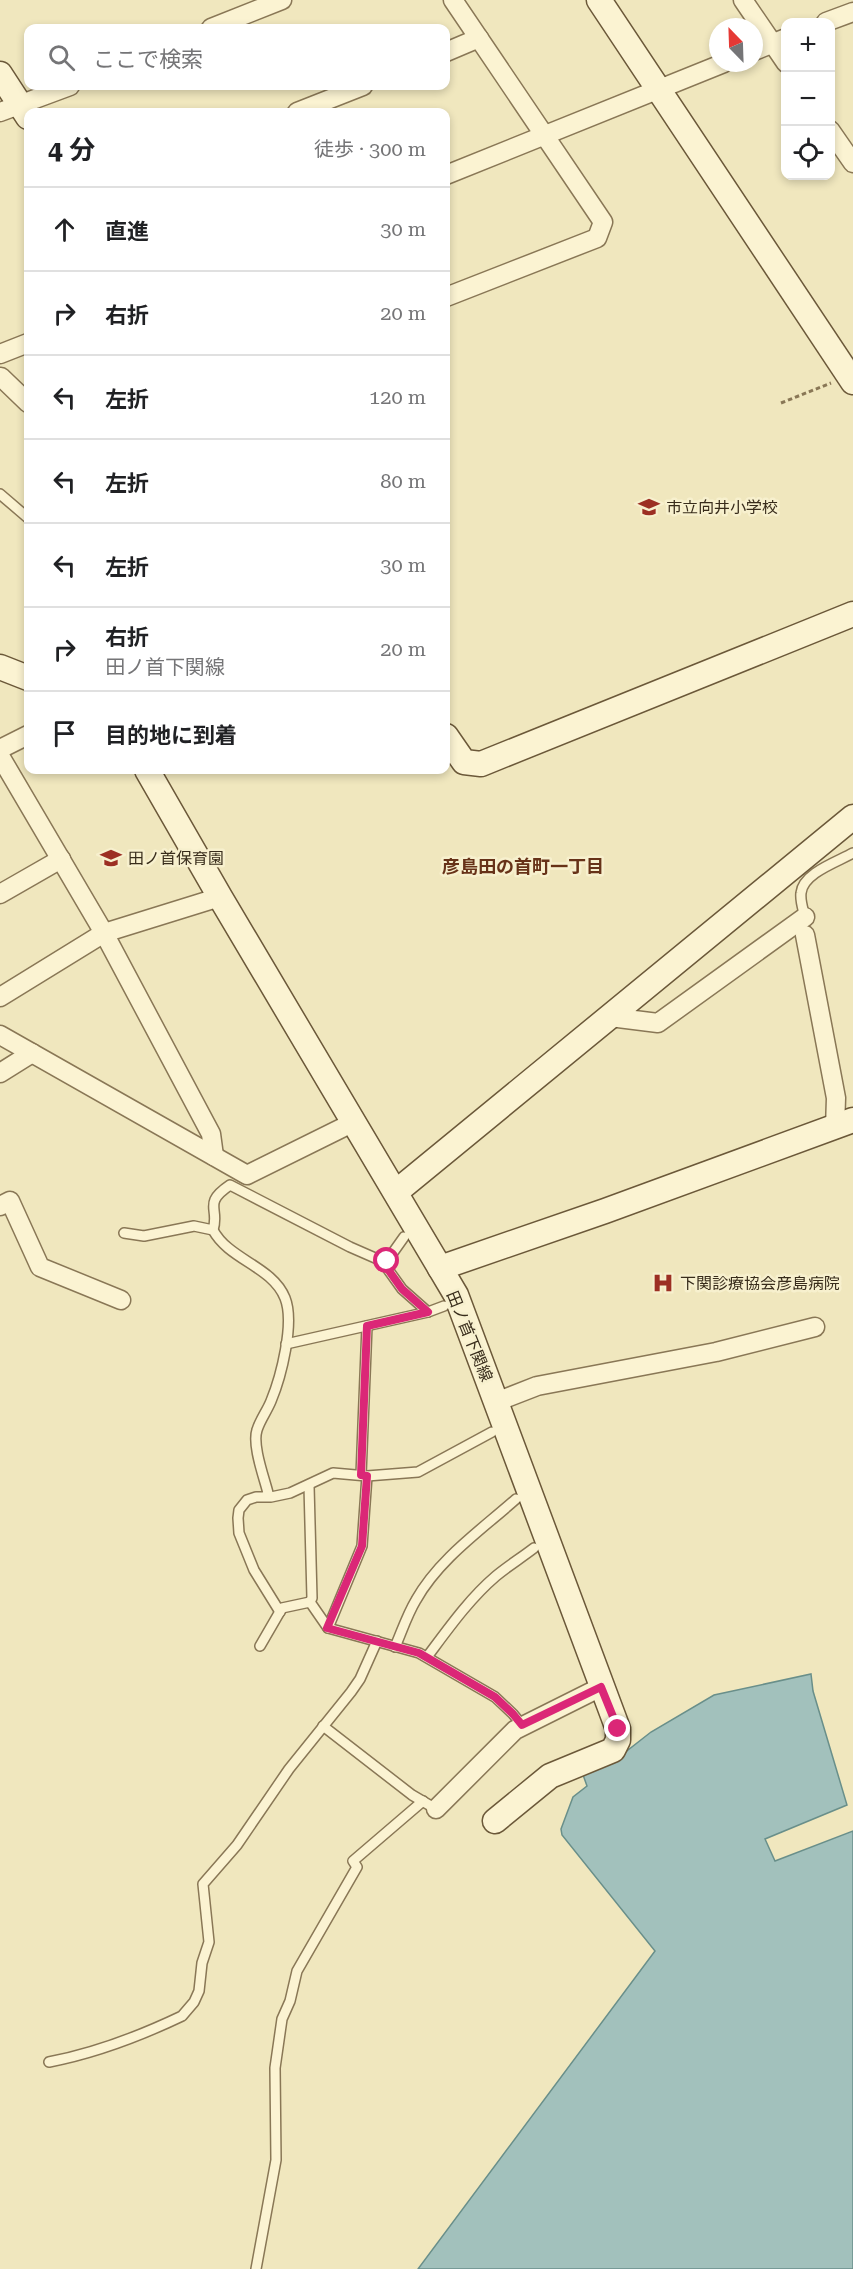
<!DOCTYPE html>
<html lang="ja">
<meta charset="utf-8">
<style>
body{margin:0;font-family:"Roboto Serif","Noto Sans JP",serif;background:#f6f6f6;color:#202124}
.controls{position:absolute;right:18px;top:18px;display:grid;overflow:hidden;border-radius:12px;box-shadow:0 3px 9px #0003}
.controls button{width:54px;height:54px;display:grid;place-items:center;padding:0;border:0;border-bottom:2px solid #e0e0e0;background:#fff;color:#202124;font:30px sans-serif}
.compass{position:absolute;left:709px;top:18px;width:54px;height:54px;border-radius:50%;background:#fff;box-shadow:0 3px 9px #0003;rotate:337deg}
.stop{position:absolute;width:18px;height:18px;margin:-14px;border:4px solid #db2777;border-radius:50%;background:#fff}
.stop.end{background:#db2777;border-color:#fff;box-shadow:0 2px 6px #0008}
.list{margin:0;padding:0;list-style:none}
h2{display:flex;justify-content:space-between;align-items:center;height:78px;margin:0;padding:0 24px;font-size:26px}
h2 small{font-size:20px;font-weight:400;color:#757577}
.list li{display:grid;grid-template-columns:39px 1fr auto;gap:18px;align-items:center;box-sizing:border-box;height:84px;padding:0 24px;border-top:2px solid #e0e0e0}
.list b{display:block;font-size:22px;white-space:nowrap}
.list p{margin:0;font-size:20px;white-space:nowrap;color:#757577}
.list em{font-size:20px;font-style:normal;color:#757577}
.icon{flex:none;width:33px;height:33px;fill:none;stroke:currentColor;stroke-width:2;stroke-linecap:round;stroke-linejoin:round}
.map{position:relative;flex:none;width:853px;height:2269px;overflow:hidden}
.search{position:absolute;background:#fff;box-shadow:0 3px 9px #0003;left:24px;top:24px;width:426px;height:66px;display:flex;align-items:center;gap:15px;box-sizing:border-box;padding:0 21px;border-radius:12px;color:#757577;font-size:22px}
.panel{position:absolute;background:#fff;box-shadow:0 3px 9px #0003;left:24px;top:108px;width:426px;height:666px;border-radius:12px}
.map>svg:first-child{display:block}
</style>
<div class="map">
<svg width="853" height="2269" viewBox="0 0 853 2269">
<rect width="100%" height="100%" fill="#f0e7be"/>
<polygon fill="#a2c1bc" stroke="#698f8a" stroke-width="1.5" points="811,1674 813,1691 847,1805 765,1839 775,1861 853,1831 853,2269 418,2269 655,1951 562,1835 561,1829 573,1797 587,1786 582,1772 619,1757 651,1732 714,1695"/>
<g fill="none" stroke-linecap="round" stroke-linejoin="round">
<defs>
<g id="lane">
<polyline points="0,494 28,518"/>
<path d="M805,917C803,909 800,901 801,893C803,873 837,862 853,853"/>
<path d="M213,1230C229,1260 272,1266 285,1298C295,1323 281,1377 271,1401C267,1411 260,1420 257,1430C252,1445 264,1477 268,1493L266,1496"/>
<path d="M124,1233L144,1236L194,1226L213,1230C220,1208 202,1204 230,1185L350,1247L382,1261H387L404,1237"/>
<polyline points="382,1261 402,1289 428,1312"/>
<polyline points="286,1344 428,1312 444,1306"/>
<polyline points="361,1475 367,1326"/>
<polyline points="309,1486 312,1598 310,1602"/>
<polyline points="280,1612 254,1570 239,1533 238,1518 239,1510 247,1500 256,1497 271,1497 290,1493 333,1473 367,1476 418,1472 492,1432"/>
<polyline points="328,1628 362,1546 367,1476"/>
<polyline points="260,1646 282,1608 310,1602 328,1628 419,1653 495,1697 513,1714 522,1725"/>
<path d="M395,1647C402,1631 407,1615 416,1600C439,1559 481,1530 516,1499"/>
<path d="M427,1657C448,1629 469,1599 496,1576C508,1566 521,1558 534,1548"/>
<polyline points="323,1726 412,1795 436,1809"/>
<path d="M49,2062C96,2053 138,2037 182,2016L194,2002L199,1991L202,1963L209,1942L203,1884L237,1845L289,1769L351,1692L360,1679L377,1641"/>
<polyline points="256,2269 276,2160 275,2068 282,2019 290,2001 297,1971 357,1867 353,1861 423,1801"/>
</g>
<g id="street">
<polyline points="743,0 786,63"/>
<polyline points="826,22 853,12"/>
<polyline points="211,28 282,0"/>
<polyline points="754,51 786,38"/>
<polyline points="446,52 479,38"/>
<polyline points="0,112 70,86"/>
<polyline points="297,112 363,86"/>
<polyline points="830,130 853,163"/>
<polyline points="446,175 724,63"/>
<polyline points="446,297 597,238 603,222 453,0"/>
<polyline points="0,354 28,343"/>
<polyline points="1,377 28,403"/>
<polyline points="0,749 28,735"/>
<polyline points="0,756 104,933 211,1134 214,1156"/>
<polyline points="0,894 61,859"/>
<polyline points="805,935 836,1098 835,1128"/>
<polyline points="0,997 104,933 220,897"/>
<polyline points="610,1017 658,1023 805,917"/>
<polyline points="0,1035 247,1175 354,1122"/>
<polyline points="0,1073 32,1053"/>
<polyline points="0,1206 10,1201 40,1267 121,1300"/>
<polyline points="496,1402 537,1386 716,1352 815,1327"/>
<polyline points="436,1809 515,1730 601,1687"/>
</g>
<g id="secondary">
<polyline points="599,0 853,382"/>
<polyline points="0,74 28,117"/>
<polyline points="0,667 28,678"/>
<polyline points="446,736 464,762 481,764 853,614"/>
<polyline points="147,770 220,897 456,1295 618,1729 618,1740 613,1750 550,1776 495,1821"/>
<polyline points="396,1192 853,817"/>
<polyline points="440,1268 605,1211 853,1120"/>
</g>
</defs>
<use href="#lane" stroke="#897756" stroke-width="12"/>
<use href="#street" stroke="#897756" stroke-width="21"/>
<use href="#secondary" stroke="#6b5839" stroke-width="27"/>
<polyline stroke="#897756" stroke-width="3" stroke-dasharray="4.5 3" stroke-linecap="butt" points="781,403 831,383"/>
<use href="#lane" stroke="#fbf3d2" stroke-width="9"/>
<use href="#street" stroke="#fbf3d2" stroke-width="18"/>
<use href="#secondary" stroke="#fbf3d2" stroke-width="24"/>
</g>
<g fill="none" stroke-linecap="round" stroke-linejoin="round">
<polyline stroke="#db2777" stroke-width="8" points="387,1261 382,1261 402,1289 428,1312 367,1326 361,1475 367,1476 362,1546 327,1628 419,1653 495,1697 513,1714 522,1725 601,1687 618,1729"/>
</g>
<defs>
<symbol id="school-bare" viewBox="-9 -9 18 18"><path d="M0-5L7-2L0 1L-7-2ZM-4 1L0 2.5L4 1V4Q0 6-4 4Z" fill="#9c2f23" stroke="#f7f0ce" stroke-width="2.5" paint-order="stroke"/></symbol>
<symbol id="hospital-bare" viewBox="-9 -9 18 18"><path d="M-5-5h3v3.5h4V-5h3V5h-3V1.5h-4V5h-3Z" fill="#9c2f23" stroke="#f7f0ce" stroke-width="2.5" paint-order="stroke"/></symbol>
</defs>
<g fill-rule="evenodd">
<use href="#school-bare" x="634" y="492" width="30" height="30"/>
<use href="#school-bare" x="96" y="843" width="30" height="30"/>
<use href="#hospital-bare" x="648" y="1268" width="30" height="30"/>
</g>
<g text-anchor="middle" stroke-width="5" stroke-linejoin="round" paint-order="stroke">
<g font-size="16" fill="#382c1b" stroke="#f7f0ce" text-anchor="start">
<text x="666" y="513">市立向井小学校</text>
<text x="128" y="864">田ノ首保育園</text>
<text x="680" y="1289">下関診療協会彦島病院</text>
</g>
<g font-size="16" fill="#382c1b" stroke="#f7f0ce">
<text transform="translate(470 1336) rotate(68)" y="6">田ノ首下関線</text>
</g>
<g font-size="18" font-weight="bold" fill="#673218" stroke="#f7f0ce">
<text x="523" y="873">彦島田の首町一丁目</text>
</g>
</g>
</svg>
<div class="controls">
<button>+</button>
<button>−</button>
<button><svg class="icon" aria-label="locate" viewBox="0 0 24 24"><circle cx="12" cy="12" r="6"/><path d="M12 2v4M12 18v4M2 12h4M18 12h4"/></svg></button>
</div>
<svg class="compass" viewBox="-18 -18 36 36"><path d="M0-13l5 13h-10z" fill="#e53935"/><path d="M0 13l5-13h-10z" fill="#757577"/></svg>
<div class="stop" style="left:387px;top:1261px"></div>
<div class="stop end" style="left:618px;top:1729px"></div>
<div class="search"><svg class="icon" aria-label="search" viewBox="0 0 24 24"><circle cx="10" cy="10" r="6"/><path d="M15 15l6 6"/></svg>ここで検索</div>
<section class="panel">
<h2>4 分<small>徒歩 · 300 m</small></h2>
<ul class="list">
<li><svg class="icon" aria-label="ahead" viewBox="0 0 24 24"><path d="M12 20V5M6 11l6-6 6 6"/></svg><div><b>直進</b></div><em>30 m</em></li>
<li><svg class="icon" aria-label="right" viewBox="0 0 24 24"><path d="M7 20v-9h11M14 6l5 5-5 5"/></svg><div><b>右折</b></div><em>20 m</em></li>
<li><svg class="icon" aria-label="left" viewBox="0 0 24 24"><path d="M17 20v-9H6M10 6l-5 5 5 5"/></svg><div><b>左折</b></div><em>120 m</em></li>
<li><svg class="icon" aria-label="left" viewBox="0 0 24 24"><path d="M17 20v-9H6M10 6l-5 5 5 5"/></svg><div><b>左折</b></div><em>80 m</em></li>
<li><svg class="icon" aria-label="left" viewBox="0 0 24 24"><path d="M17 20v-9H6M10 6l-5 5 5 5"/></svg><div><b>左折</b></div><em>30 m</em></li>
<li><svg class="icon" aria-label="right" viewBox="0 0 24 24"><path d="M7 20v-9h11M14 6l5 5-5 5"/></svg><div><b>右折</b><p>田ノ首下関線</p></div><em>20 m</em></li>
<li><svg class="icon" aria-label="arrive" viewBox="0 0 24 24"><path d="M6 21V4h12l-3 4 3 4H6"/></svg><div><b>目的地に到着</b></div></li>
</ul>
</section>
</div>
